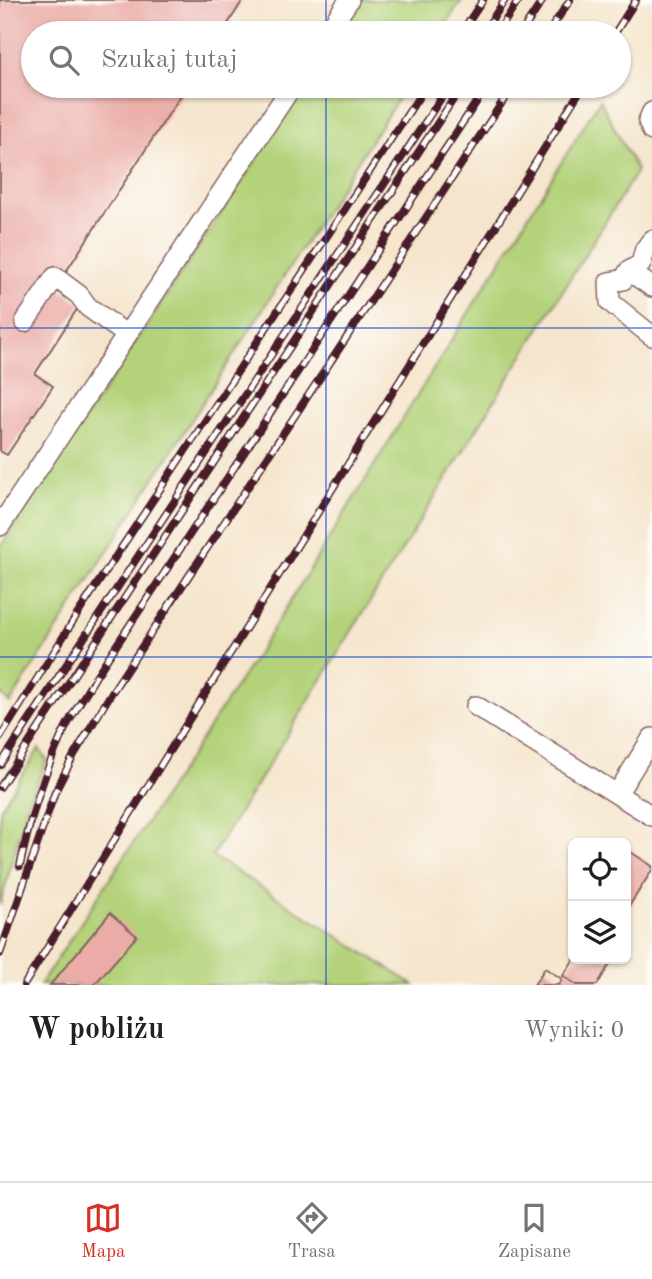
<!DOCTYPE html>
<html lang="pl">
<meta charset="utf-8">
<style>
body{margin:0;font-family:"Old Standard TT",serif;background:#f6f6f6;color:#202124}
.controls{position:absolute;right:21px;bottom:21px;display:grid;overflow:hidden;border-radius:10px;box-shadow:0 2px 5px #0004}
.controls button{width:63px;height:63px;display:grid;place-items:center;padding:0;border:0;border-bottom:2px solid #e0e0e0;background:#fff;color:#202124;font:35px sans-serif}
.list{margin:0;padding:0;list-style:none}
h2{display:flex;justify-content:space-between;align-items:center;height:91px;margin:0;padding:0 28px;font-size:30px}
h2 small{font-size:23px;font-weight:400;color:#757577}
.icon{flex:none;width:38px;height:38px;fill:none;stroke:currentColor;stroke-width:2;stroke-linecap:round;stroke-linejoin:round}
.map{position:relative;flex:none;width:652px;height:985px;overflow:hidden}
.search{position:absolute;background:#fff;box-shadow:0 2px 5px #0004;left:21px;right:21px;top:21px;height:77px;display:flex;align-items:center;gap:18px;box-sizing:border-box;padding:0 24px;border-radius:38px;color:#757577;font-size:26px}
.sheet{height:196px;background:#fff}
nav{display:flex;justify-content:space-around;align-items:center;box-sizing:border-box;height:98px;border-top:2px solid #e0e0e0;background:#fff;font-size:19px;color:#757577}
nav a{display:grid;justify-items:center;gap:4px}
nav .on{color:#d93025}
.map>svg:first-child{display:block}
</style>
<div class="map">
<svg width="652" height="985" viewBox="0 0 652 985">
<rect width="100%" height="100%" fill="#fdfcf7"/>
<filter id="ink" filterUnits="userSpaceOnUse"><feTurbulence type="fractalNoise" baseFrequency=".0143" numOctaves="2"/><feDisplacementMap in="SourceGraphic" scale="14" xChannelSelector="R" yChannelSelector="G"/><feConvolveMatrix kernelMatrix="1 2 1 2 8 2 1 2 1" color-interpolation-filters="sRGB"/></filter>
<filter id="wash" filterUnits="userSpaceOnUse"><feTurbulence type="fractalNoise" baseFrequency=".00686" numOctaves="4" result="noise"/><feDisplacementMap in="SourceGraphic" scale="28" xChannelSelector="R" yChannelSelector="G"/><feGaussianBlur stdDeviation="1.57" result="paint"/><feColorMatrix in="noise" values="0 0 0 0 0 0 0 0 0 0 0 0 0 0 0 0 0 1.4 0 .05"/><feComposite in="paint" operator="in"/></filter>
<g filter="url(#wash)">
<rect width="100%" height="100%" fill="#f5e5cc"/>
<g fill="#b3d279" stroke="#7e7852" stroke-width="2">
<polygon points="361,0 462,0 440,33 339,33"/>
<polygon points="305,86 406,86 10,703 0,694 0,547"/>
<polygon points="600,100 637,171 212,856 414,985 40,985 260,650"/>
<polygon points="39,749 47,760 28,803 0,905 0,809"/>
</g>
<g id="blocks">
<g fill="#ebaba6">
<polygon points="0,0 243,0 222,33 33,33 33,86 187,86 56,287 81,303 35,374 53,386 7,455 0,451"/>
<polygon points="626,849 652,866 652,870 626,911"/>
<polygon points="110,913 137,936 94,985 50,985"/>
<polygon points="574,959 613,959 597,985 577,985 563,976"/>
<polygon points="545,968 562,979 559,985 534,985"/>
</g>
</g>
</g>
<g filter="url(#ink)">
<use href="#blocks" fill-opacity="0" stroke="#866463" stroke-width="2"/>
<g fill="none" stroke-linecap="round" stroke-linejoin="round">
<defs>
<g id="minor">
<polyline points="327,33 349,0"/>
<polyline points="652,112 648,121 652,131"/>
<polyline points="629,271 641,264 645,249 652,240"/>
<polyline points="652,287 629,271 623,280 609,282 610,302 652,336"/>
<polyline points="25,322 55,277 79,295 88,307 127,335"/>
<polyline points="0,526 292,86"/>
<polyline points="476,706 652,816"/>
<polyline points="617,794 652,738"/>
</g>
</defs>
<use href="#minor" stroke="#866463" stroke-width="22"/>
<use href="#minor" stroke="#fff" stroke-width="19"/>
<defs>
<g id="rail">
<polyline points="461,33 483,0"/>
<polyline points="483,33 505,0"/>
<polyline points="497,33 519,0"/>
<polyline points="521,33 543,0"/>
<polyline points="548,33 570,0"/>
<polyline points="615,33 636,0"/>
<polyline points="0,738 75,618 426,86"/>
<polyline points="0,765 449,86"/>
<polyline points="0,787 462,86"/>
<path d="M20,866C30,818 44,771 66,727C75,710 86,693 96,676L487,86"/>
<polyline points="0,954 55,792 74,755 112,692 513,86"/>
<polyline points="24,985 583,86"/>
</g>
</defs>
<use href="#rail" stroke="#4a1f2b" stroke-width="8"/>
<use href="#rail" stroke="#fdfcf7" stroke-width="5" stroke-dasharray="16" stroke-linecap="butt"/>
</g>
</g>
<path fill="none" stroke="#1d4ed8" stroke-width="2" stroke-opacity="0.55" d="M326,0V33M326,86V985M0,328H652M0,657H652"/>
</svg>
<div class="controls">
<button><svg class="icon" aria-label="locate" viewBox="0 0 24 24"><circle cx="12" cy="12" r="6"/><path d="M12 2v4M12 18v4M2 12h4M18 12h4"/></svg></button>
<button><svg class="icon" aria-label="layers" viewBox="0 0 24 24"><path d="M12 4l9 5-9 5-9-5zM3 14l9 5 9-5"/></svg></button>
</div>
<div class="search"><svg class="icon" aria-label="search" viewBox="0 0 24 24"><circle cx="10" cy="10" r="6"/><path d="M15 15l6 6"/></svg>Szukaj tutaj</div>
</div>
<section class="sheet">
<h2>W pobliżu<small>Wyniki: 0</small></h2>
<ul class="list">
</ul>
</section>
<nav>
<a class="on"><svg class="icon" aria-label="map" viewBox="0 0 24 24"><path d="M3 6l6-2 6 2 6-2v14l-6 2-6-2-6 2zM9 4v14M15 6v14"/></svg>Mapa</a>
<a><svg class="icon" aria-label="directions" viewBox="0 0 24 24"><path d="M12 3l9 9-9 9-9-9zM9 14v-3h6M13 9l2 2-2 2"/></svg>Trasa</a>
<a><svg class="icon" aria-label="saved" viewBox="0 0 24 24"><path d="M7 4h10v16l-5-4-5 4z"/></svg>Zapisane</a>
</nav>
